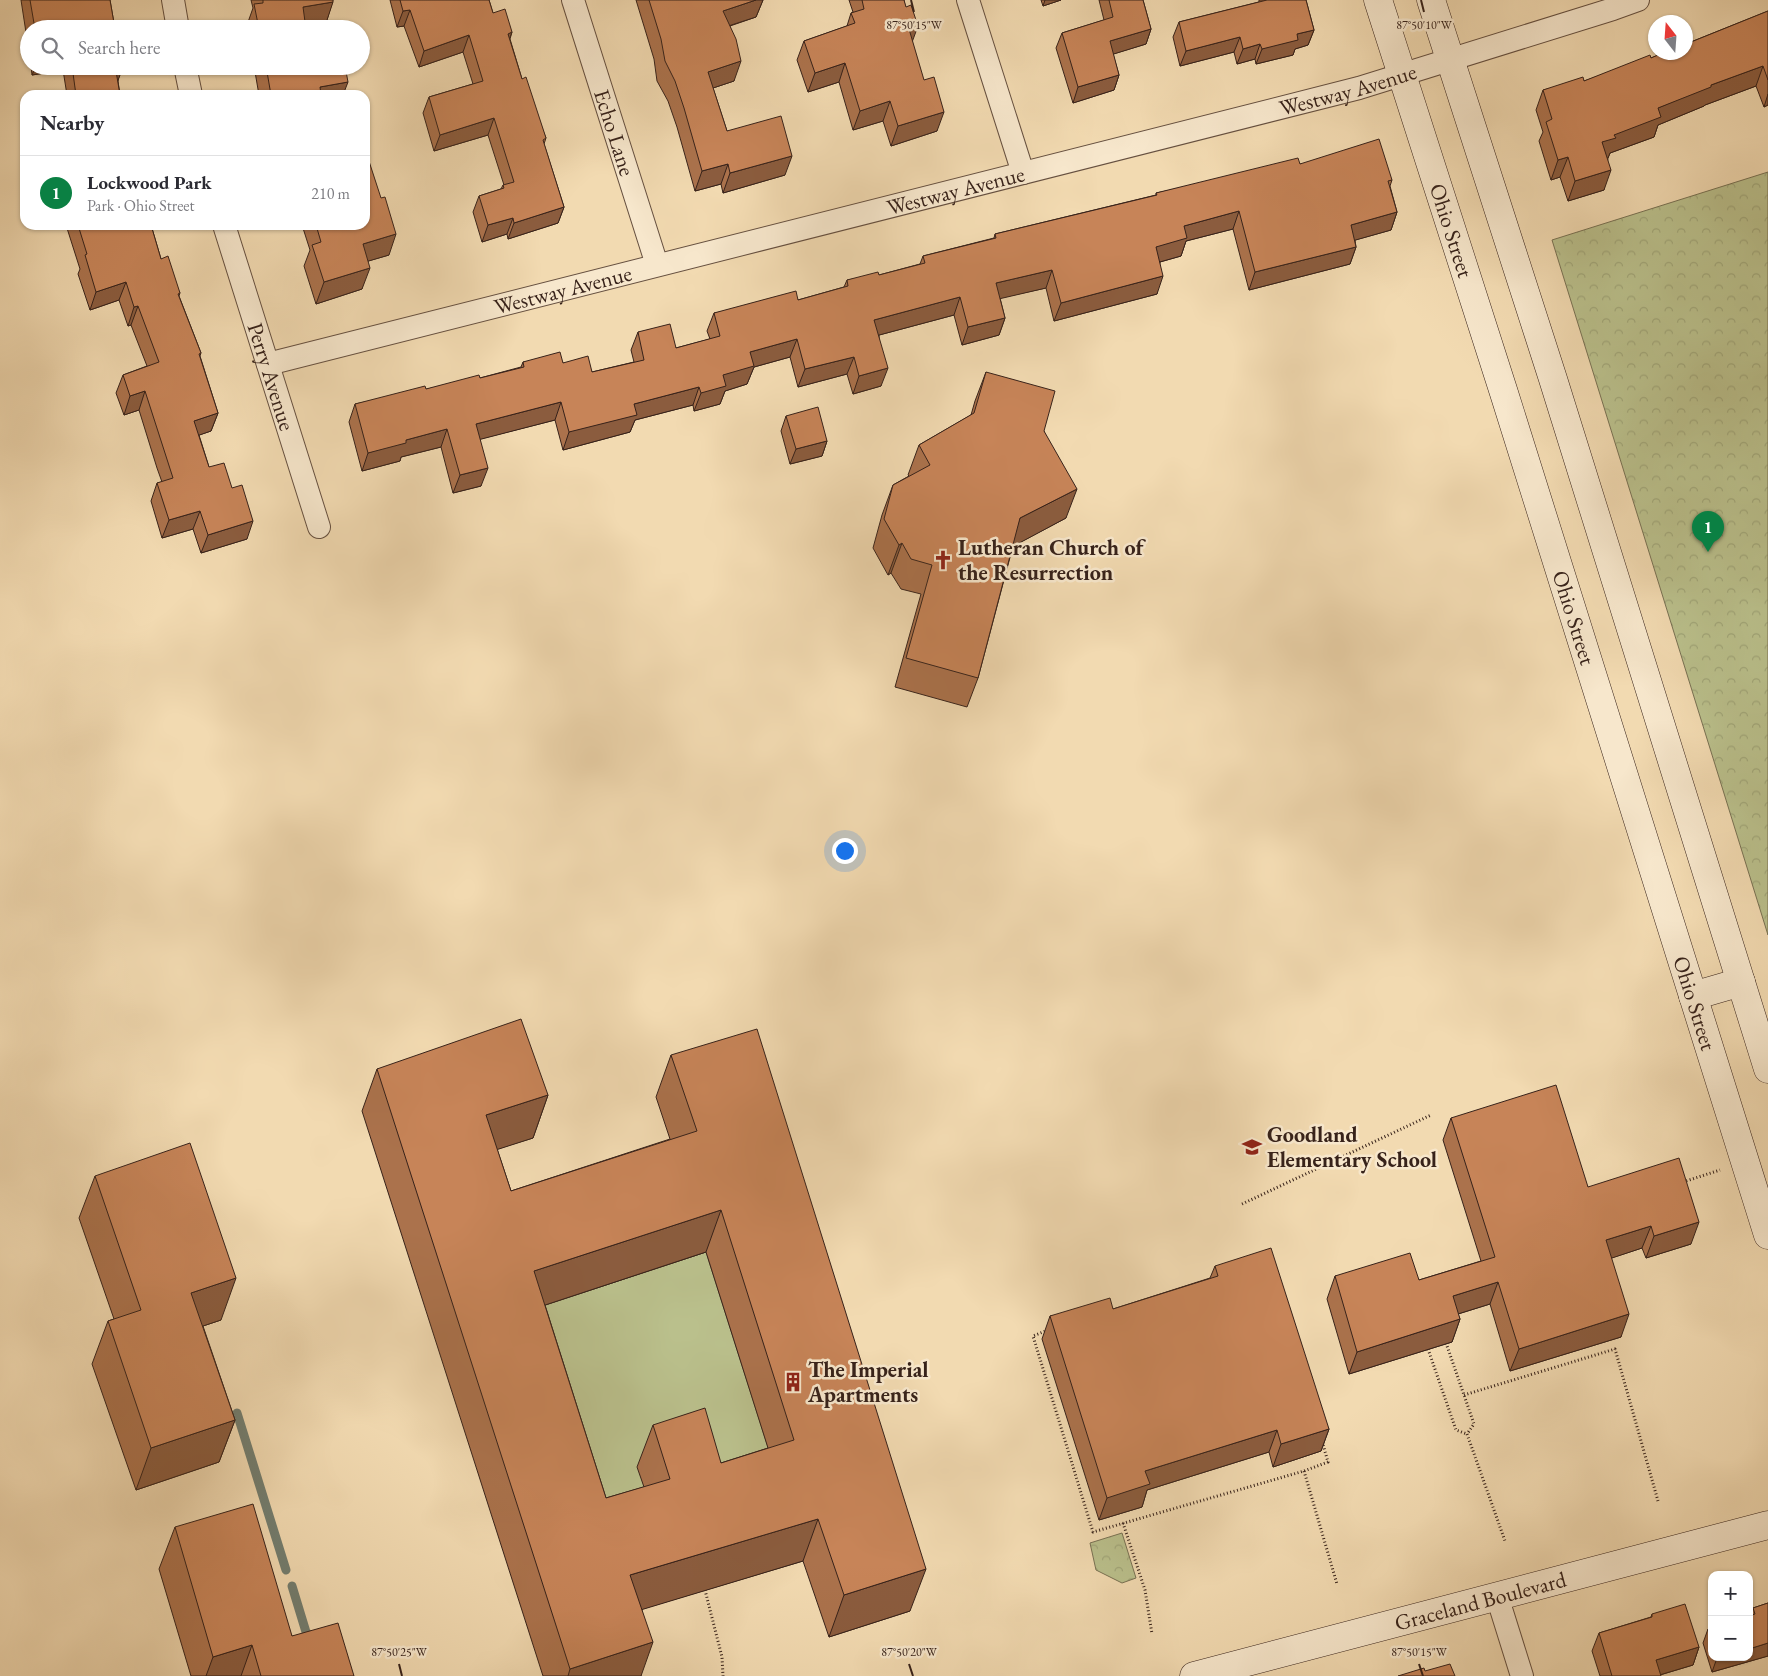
<!DOCTYPE html>
<meta charset="utf-8">
<style>
body{margin:0;font-family:"EB Garamond",serif;background:#f7f7f7;color:#2b2b33}
.controls{position:absolute;right:15px;bottom:15px;display:grid;overflow:hidden;border-radius:10px;box-shadow:0 1px 4px #0004}
.controls button{width:45px;height:45px;display:grid;place-items:center;padding:0;border:0;border-bottom:1px solid #e1e1e2;background:#fff;color:#2b2b33;font:25px sans-serif}
.compass{position:absolute;left:1648px;top:15px;width:45px;height:45px;border-radius:50%;background:#fff;box-shadow:0 1px 4px #0004;rotate:343deg}
.you{position:absolute;left:844px;top:850px;width:18px;height:18px;margin:-12px;border:4px solid #fff;border-radius:50%;background:#1a73e8;box-shadow:0 0 0 8px #1a73e833}
.badge{display:grid;place-items:center;width:32px;height:32px;border-radius:50%;background:#0b8043;color:#fff;font-size:16px;font-weight:700}
.pin{position:absolute;translate:-50% -41px;filter:drop-shadow(0 1px 2px #0008)}
.pin::after{content:'';position:absolute;top:26px;width:18px;height:15px;background:inherit;clip-path:polygon(0 0,100% 0,50% 100%)}
.list{margin:0;padding:0;list-style:none}
h2{display:flex;justify-content:space-between;align-items:center;height:65px;margin:0;padding:0 20px;font-size:21px}
h2 small{font-size:16px;font-weight:400;color:#7c7c81}
.list li{display:grid;grid-template-columns:32px 1fr auto;gap:15px;align-items:center;box-sizing:border-box;height:75px;padding:0 20px;border-top:1px solid #e1e1e2}
.list b{display:block;font-size:19px;white-space:nowrap}
.list p{margin:0;font-size:16px;white-space:nowrap;color:#7c7c81}
.list em{font-size:16px;font-style:normal;color:#7c7c81}
.icon{flex:none;width:28px;height:28px;fill:none;stroke:currentColor;stroke-width:2;stroke-linecap:round;stroke-linejoin:round}
.map{position:relative;flex:none;width:1768px;height:1676px;overflow:hidden}
.search{position:absolute;background:#fff;box-shadow:0 1px 4px #0004;left:20px;top:20px;width:350px;height:55px;display:flex;align-items:center;gap:12px;box-sizing:border-box;padding:0 18px;border-radius:28px;color:#7c7c81;font-size:19px}
.panel{position:absolute;background:#fff;box-shadow:0 1px 4px #0004;left:20px;top:90px;width:350px;height:140px;border-radius:15px}
.map>svg:first-child{display:block}
</style>
<div class="map">
<svg width="1768" height="1676" viewBox="0 0 1768 1676">
<defs>
<pattern id="forest-crowns" width="20" height="18" patternUnits="userSpaceOnUse" patternTransform="scale(1.25)"><rect width="20" height="18" fill="#bac08c"/><path d="M2 6a3 3 0 1 1 6 0M12 15a3 3 0 1 1 6 0" fill="none" stroke="#a0a578"/></pattern>
</defs>
<rect width="100%" height="100%" fill="#f2dab1"/>
<filter id="stains"><feTurbulence type="fractalNoise" baseFrequency=".004" numOctaves="4"/><feColorMatrix values="0 0 0 0 .2 0 0 0 0 .09 0 0 0 0 .02 0 0 0 .5 -.17"/></filter>
<radialGradient id="worn" r=".72"><stop offset=".6" stop-color="#630" stop-opacity="0"/><stop offset="1" stop-color="#630" stop-opacity=".3"/></radialGradient>
<polygon fill="#bac08c" stroke="#787153" points="706,1252 779,1482 591,1541 518,1314"/>
<g fill="url(#forest-crowns)" stroke="#787153">
<polygon points="1768,172 1768,935 1552,240"/>
<polygon points="1122,1533 1136,1578 1122,1583 1096,1570 1090,1543"/>
</g>
<g fill="none" stroke-linecap="round" stroke-linejoin="round">
<g stroke="#737e70" stroke-width="9">
<polyline points="237,1413 286,1570"/>
<polyline points="292,1586 306,1632 314,1640"/>
</g>
<defs>
<g id="street">
<polyline points="173,0 178,29"/>
<path id="s1" d="M573,0L657,265"/>
<polyline points="968,0 1023,173"/>
<polyline points="185,66 191,95"/>
<path id="s2" d="M224,225L319,527"/>
<path id="s3" d="M268,364L1359,88L1613,9L1638,0"/>
<polyline points="1497,1596 1522,1676"/>
</g>
<g id="secondary">
<path id="s4" d="M1378,0L1504,393L1768,1235"/>
<polyline points="1431,0 1553,379 1768,1069"/>
<polyline points="1693,996 1741,982"/>
<path id="s5" d="M1194,1676L1768,1525"/>
</g>
</defs>
<use href="#street" stroke="#665040" stroke-width="24"/>
<use href="#secondary" stroke="#37221a" stroke-width="29"/>
<g stroke="#37221a" stroke-width="3" stroke-dasharray="1 2.5" stroke-linecap="butt">
<polyline points="1683,1182 1720,1170"/>
<polyline points="1242,1204 1431,1115"/>
<polyline points="1048,1330 1033,1336 1093,1532 1304,1471 1328,1462 1322,1441"/>
<polyline points="1446,1343 1474,1424 1467,1434 1505,1541"/>
<polyline points="1428,1349 1456,1430 1467,1434"/>
<polyline points="1464,1395 1615,1349 1658,1501"/>
<polyline points="1304,1471 1337,1584"/>
<polyline points="1123,1523 1145,1590 1152,1634"/>
<polyline points="705,1590 722,1657 723,1676"/>
</g>
<use href="#street" stroke="#f7e7cc" stroke-width="22"/>
<use href="#secondary" stroke="#f7e7cc" stroke-width="28"/>
</g>
<g fill="#ab724c" stroke="#37221a" fill-rule="evenodd">
<polygon points="21,0 110,0 115,29 29,29 29,52"/>
<polygon points="251,0 333,0 326,23 306,27 306,29 247,29 247,25 253,8"/>
<polygon points="390,0 489,0 493,13 512,32 510,39 522,79 546,138 544,144 564,207 558,223 508,239 507,234 482,242 473,212 479,196 501,189 503,185 504,185 488,135 434,151 423,113 429,97 473,84 463,52 419,67 404,26 397,27"/>
<polygon points="636,0 763,0 756,17 730,26 734,81 713,88 727,131 785,175 723,193 721,184 695,191 677,127 668,101 657,81 654,59"/>
<polygon points="849,0 904,0 912,42 937,131 891,146 883,121 853,130 839,82 808,92 797,60 804,41 847,26 851,13 853,12"/>
<polygon points="1041,0 1061,0 1043,6"/>
<polygon points="1099,0 1143,0 1151,29 1146,44 1113,54 1119,75 1114,90 1073,103 1056,48 1062,33 1104,20"/>
<polygon points="1259,0 1306,0 1314,30 1308,45 1295,49 1293,55 1256,64 1255,59 1237,64 1234,52 1180,66 1173,37 1179,22 1259,2"/>
<polygon points="1768,11 1768,105 1764,107 1756,86 1705,105 1704,106 1658,125 1654,137 1610,153 1608,158 1604,190 1568,201 1560,177 1551,180 1539,141 1543,132 1536,110 1543,90 1584,81 1651,58"/>
<polygon points="31,66 121,66 118,81 120,95 67,95 63,70 32,75"/>
<polygon points="254,66 345,66 343,95 259,95"/>
<polygon points="1300,164 1392,180 1390,186 1397,212 1391,230 1355,240 1356,247 1350,264 1249,290 1233,229 1186,241 1181,256 1160,262 1157,294 1054,321 1046,288 1000,298 1005,318 999,335 962,345 954,315 879,335 881,386 853,394 847,374 798,387 790,357 754,367 747,384 725,391 720,404 694,411 693,405 635,420 630,432 563,450 555,420 480,439 481,486 453,493 441,447 401,457 400,461 362,471 349,422 355,404 480,378 521,367 523,362 563,363 592,372 634,362 631,350 638,332 676,348 710,339 707,331 714,313 798,300 844,287 847,280 879,275 920,264 923,256 994,238 995,234 1156,195 1156,193"/>
<polygon points="66,225 151,225 161,259 180,293 179,296 201,353 200,356 218,413 211,431 199,435 209,467 247,539 201,553 193,529 162,538 151,501 157,483 162,482 157,468 139,410 124,415 116,393 123,375 147,366 131,325 128,326 119,300 90,310 78,274 80,269"/>
<polygon points="302,225 365,225 389,255 368,261 362,289 316,304 304,266 310,250"/>
<polygon points="986,372 1044,431 1066,518 1013,546 978,678 967,707 895,687 921,594 901,589 891,573 888,575 873,548 882,515 893,485 909,476 908,475 919,445 971,415 975,401"/>
<polygon points="786,416 827,441 822,456 790,464 781,431"/>
<path d="M671,1055L910,1611L829,1637L803,1561L642,1609L641,1676H543L362,1111L377,1069L548,1095L533,1138L497,1149L511,1191L670,1139L656,1097ZM706,1252L768,1448L721,1463L653,1425L637,1467L644,1487L606,1498L545,1305Z"/>
<polygon points="1451,1118 1588,1187 1691,1244 1646,1258 1642,1248 1611,1258 1621,1337 1510,1371 1490,1304 1458,1314 1460,1319 1452,1342 1349,1374 1327,1299 1335,1276 1419,1280 1481,1261 1443,1140"/>
<polygon points="95,1176 221,1320 203,1326 235,1420 219,1462 136,1490 92,1364 108,1321 114,1319 79,1218"/>
<polygon points="1215,1266 1329,1429 1321,1451 1273,1467 1269,1452 1147,1490 1142,1507 1099,1520 1042,1339 1050,1316 1113,1309 1210,1278"/>
<polygon points="175,1527 292,1636 354,1676 191,1676 159,1569"/>
<polygon points="1768,1603 1768,1656 1712,1672 1703,1643 1708,1629 1712,1628 1712,1657 1749,1657 1749,1616 1753,1608"/>
<polygon points="1652,1614 1699,1647 1693,1665 1660,1675 1661,1676 1600,1676 1592,1651 1599,1633 1651,1617"/>
</g>
<g fill="#8b5c3e" stroke="#37221a">
<polygon points="756,0 763,0 756,17 716,30 723,11"/>
<polygon points="1045,0 1061,0 1043,6"/>
<polygon points="333,2 326,23 295,29 303,7"/>
<polygon points="410,10 404,26 397,27 403,11"/>
<polygon points="918,26 911,45 909,29"/>
<polygon points="1151,29 1146,44 1104,57 1110,41"/>
<polygon points="1314,30 1308,45 1295,49 1293,55 1256,64 1262,49 1297,34"/>
<polygon points="512,32 506,48 508,34"/>
<polygon points="469,35 463,52 419,67 424,51"/>
<polygon points="1240,37 1234,52 1180,66 1186,51"/>
<polygon points="1260,44 1255,59 1237,64 1243,49"/>
<polygon points="741,61 734,81 701,92 708,72"/>
<polygon points="845,63 839,82 808,92 815,73"/>
<polygon points="36,66 65,66 63,70 32,75"/>
<polygon points="1763,66 1756,86 1705,105 1704,106 1658,125 1654,137 1610,153 1608,158 1595,162 1602,142 1658,108 1711,85"/>
<polygon points="122,70 115,88 116,71"/>
<polygon points="1119,75 1114,90 1073,103 1078,87"/>
<polygon points="348,82 343,95 317,95 320,87"/>
<polygon points="1768,94 1768,105 1764,107"/>
<polygon points="890,101 883,121 853,130 860,111"/>
<polygon points="944,112 937,131 891,146 898,126"/>
<polygon points="494,118 488,135 434,151 440,135"/>
<polygon points="792,156 785,175 723,193 730,173"/>
<polygon points="1568,157 1560,177 1551,180 1558,160"/>
<polygon points="728,164 721,184 695,191 702,171"/>
<polygon points="1611,170 1604,190 1568,201 1575,181"/>
<polygon points="564,207 558,223 508,239 514,223"/>
<polygon points="1239,211 1233,229 1186,241 1181,256 1149,265 1156,247 1184,226"/>
<polygon points="1397,212 1391,230 1345,243 1351,225"/>
<polygon points="513,218 507,234 482,242 488,225"/>
<polygon points="396,234 389,255 355,265 363,244"/>
<polygon points="1356,247 1350,264 1249,290 1255,272"/>
<polygon points="370,268 362,289 316,304 324,282"/>
<polygon points="1052,270 1046,288 990,301 996,283"/>
<polygon points="1163,276 1157,294 1054,321 1061,303"/>
<polygon points="126,282 119,300 90,310 96,292"/>
<polygon points="960,297 954,315 868,338 874,320"/>
<polygon points="138,306 131,325 128,326 134,307"/>
<polygon points="1005,318 999,335 962,345 968,327"/>
<polygon points="797,339 790,357 754,367 747,384 725,391 720,404 694,411 701,393 723,375 750,352"/>
<polygon points="854,357 847,374 798,387 805,369"/>
<polygon points="888,368 881,386 853,394 859,376"/>
<polygon points="699,387 693,405 635,420 630,432 563,450 569,432 634,404"/>
<polygon points="145,391 139,410 124,415 130,396"/>
<polygon points="561,402 555,420 470,442 476,424"/>
<polygon points="218,413 211,431 188,439 194,421"/>
<polygon points="447,429 441,447 401,457 400,461 362,471 368,453 406,440"/>
<polygon points="827,441 822,456 790,464 796,449"/>
<polygon points="488,468 481,486 453,493 460,475"/>
<polygon points="1077,489 1066,518 1010,548 1020,518"/>
<polygon points="200,511 193,529 162,538 169,520"/>
<polygon points="253,521 247,539 201,553 208,535"/>
<polygon points="902,543 891,573 888,575 899,545"/>
<polygon points="548,1095 533,1138 471,1158 486,1115"/>
<polygon points="721,1210 706,1252 518,1314 534,1271"/>
<polygon points="1699,1222 1691,1244 1646,1258 1654,1236"/>
<polygon points="1651,1226 1642,1248 1597,1263 1606,1240"/>
<polygon points="236,1278 221,1320 176,1335 191,1293"/>
<polygon points="1498,1282 1490,1304 1445,1318 1453,1296"/>
<polygon points="1629,1314 1621,1337 1510,1371 1519,1349"/>
<polygon points="1460,1319 1452,1342 1349,1374 1357,1352"/>
<polygon points="235,1420 219,1462 136,1490 151,1448"/>
<polygon points="1329,1429 1321,1451 1273,1467 1281,1444"/>
<polygon points="1277,1430 1269,1452 1147,1490 1142,1507 1099,1520 1107,1498 1145,1471"/>
<polygon points="818,1519 803,1561 614,1618 630,1575"/>
<polygon points="926,1569 910,1611 829,1637 844,1595"/>
<polygon points="653,1642 641,1676 568,1676 570,1669"/>
<polygon points="1768,1643 1768,1656 1712,1672 1717,1658 1721,1657 1749,1657 1749,1649"/>
<polygon points="252,1645 241,1676 206,1676 213,1657"/>
<polygon points="1699,1647 1693,1665 1656,1676 1656,1660"/>
</g>
<g fill="#c78458" stroke="#37221a" fill-rule="evenodd">
<polygon points="30,0 110,0 115,29 35,29"/>
<polygon points="263,0 333,0 333,2 303,7 306,29 259,29 254,4 263,3"/>
<polygon points="400,0 489,0 493,13 505,9 512,32 508,34 522,79 526,77 546,138 543,140 564,207 514,223 513,218 488,225 479,196 504,188 503,185 514,182 494,118 440,135 429,97 483,81 469,35 424,51 410,10 403,11"/>
<polygon points="649,0 756,0 723,11 736,39 741,61 708,72 727,131 781,116 792,156 730,173 728,164 702,171 684,108 675,81 665,61 661,39"/>
<polygon points="862,0 904,0 906,7 911,5 918,26 909,29 924,80 934,77 944,112 898,126 890,101 860,111 845,63 815,73 804,41 855,23 851,13 864,9"/>
<polygon points="1109,0 1143,0 1151,29 1110,41 1119,75 1078,87 1062,33 1113,17"/>
<polygon points="1267,0 1306,0 1314,30 1297,34 1298,40 1262,49 1260,44 1243,49 1240,37 1186,51 1179,22"/>
<polygon points="1768,11 1768,80 1763,66 1711,85 1711,87 1658,108 1661,117 1614,135 1616,138 1602,142 1611,170 1575,181 1568,157 1558,160 1546,122 1552,119 1543,90 1583,77 1584,81 1650,55 1651,58 1665,52 1686,52 1686,44"/>
<polygon points="72,66 121,66 122,70 116,71 120,95 76,95"/>
<polygon points="266,66 345,66 348,82 320,87 321,95 271,95"/>
<polygon points="1379,139 1392,180 1388,181 1397,212 1351,225 1356,247 1255,272 1239,211 1184,226 1187,238 1156,247 1163,276 1061,303 1052,270 996,283 1005,318 968,327 960,297 874,320 888,368 859,376 854,357 805,369 797,339 750,352 754,366 723,375 726,386 701,393 699,387 634,404 637,415 569,432 561,402 476,424 488,468 460,475 447,429 406,440 406,443 368,453 355,404 425,386 426,389 479,375 480,378 524,367 523,362 560,352 563,363 588,356 592,372 644,360 638,332 670,324 676,348 720,336 714,313 796,291 798,300 848,286 847,280 878,272 879,275 925,263 923,256 996,238 995,234 1157,195 1156,193 1298,158 1300,164"/>
<polygon points="365,149 381,198 385,197 396,234 363,244 370,268 324,282 312,245 321,242 316,225 365,225"/>
<polygon points="78,225 151,225 161,259 168,256 180,293 178,294 201,353 199,354 218,413 194,421 209,467 224,463 232,488 242,485 253,521 208,535 200,511 169,520 157,483 173,478 164,450 145,391 130,396 123,375 159,362 138,306 134,307 126,282 96,292 85,255 87,254"/>
<polygon points="986,372 1055,391 1044,431 1077,489 1020,518 978,678 906,658 932,565 911,559 902,543 899,545 884,519 893,485 930,465 919,445 974,413"/>
<polygon points="818,407 827,441 796,449 786,416"/>
<path d="M521,1019L548,1095L486,1115L511,1191L697,1131L671,1055L757,1029L926,1569L844,1595L818,1519L630,1575L653,1642L570,1669L377,1069ZM721,1210L794,1440L721,1463L705,1408L653,1425L670,1479L606,1498L534,1271Z"/>
<polygon points="1556,1085 1588,1187 1679,1158 1699,1222 1654,1236 1651,1226 1606,1240 1629,1314 1519,1349 1498,1282 1453,1296 1460,1319 1357,1352 1335,1276 1410,1253 1419,1280 1495,1257 1451,1118"/>
<polygon points="190,1143 236,1278 191,1293 235,1420 151,1448 108,1321 141,1310 95,1176"/>
<polygon points="1271,1248 1329,1429 1281,1444 1277,1430 1145,1471 1150,1484 1107,1498 1050,1316 1110,1298 1113,1309 1218,1276 1215,1266"/>
<polygon points="253,1504 292,1636 338,1623 354,1676 261,1676 252,1645 213,1657 175,1527"/>
<polygon points="1768,1603 1768,1643 1749,1649 1749,1616 1755,1614 1753,1608"/>
<polygon points="1685,1604 1699,1647 1656,1660 1661,1676 1612,1676 1599,1633 1652,1617 1652,1614"/>
<polygon points="1712,1628 1712,1641 1708,1629"/>
<polygon points="1450,1664 1455,1676 1398,1676 1424,1668 1425,1671"/>
</g>
<path fill="none" stroke="#37221a" stroke-width="2" d="M911,0L914,12M1421,0L1424,12M399,1664L402,1676M909,1664L913,1676M1419,1664L1423,1676"/>
<defs>
<symbol id="church-bare" viewBox="-9 -9 18 18"><path d="M-1.2-6h2.4v3.5h3.3v2.4h-3.3V6h-2.4V-.1h-3.3v-2.4h3.3Z" fill="#8f2418" stroke="#f7e7cc" stroke-width="2.5" paint-order="stroke"/></symbol>
<symbol id="school-bare" viewBox="-9 -9 18 18"><path d="M0-5L7-2L0 1L-7-2ZM-4 1L0 2.5L4 1V4Q0 6-4 4Z" fill="#8f2418" stroke="#f7e7cc" stroke-width="2.5" paint-order="stroke"/></symbol>
<symbol id="building-bare" viewBox="-9 -9 18 18"><path d="M-4-6H4V6H1V3H-1V6H-4ZM-2.5-4.3h1.7v1.8h-1.7ZM.8-4.3h1.7v1.8H.8ZM-2.5-1h1.7V.8h-1.7ZM.8-1h1.7V.8H.8Z" fill="#8f2418" stroke="#f7e7cc" stroke-width="2.5" paint-order="stroke"/></symbol>
</defs>
<g fill-rule="evenodd">
<use href="#church-bare" x="929" y="546" width="28" height="28"/>
<use href="#school-bare" x="1238" y="1133" width="28" height="28"/>
<use href="#building-bare" x="779" y="1368" width="28" height="28"/>
</g>
<g text-anchor="middle" stroke-width="5" stroke-linejoin="round" paint-order="stroke">
<g font-size="22" fill="#37221a" stroke="#f7e7cc">
<text dy="8" stroke="none"><textPath href="#s3" startOffset="1114">Westway Avenue</textPath></text>
<text dy="8" stroke="none"><textPath href="#s1" startOffset="139">Echo Lane</textPath></text>
<text dy="8" stroke="none"><textPath href="#s3" startOffset="709">Westway Avenue</textPath></text>
<text dy="8" stroke="none"><textPath href="#s4" startOffset="242">Ohio Street</textPath></text>
<text dy="8" stroke="none"><textPath href="#s3" startOffset="304">Westway Avenue</textPath></text>
<text dy="8" stroke="none"><textPath href="#s2" startOffset="159">Perry Avenue</textPath></text>
<text dy="8" stroke="none"><textPath href="#s4" startOffset="648">Ohio Street</textPath></text>
<text dy="8" stroke="none"><textPath href="#s4" startOffset="1052">Ohio Street</textPath></text>
<text dy="8" stroke="none"><textPath href="#s5" startOffset="296">Graceland Boulevard</textPath></text>
</g>
<g font-size="22" font-weight="bold" fill="#37221a" stroke="#f7e7cc" text-anchor="start">
<text x="958" y="555">Lutheran Church of<tspan x="958" dy="25">the Resurrection</tspan></text>
<text x="1267" y="1142">Goodland<tspan x="1267" dy="25">Elementary School</tspan></text>
<text x="808" y="1377">The Imperial<tspan x="808" dy="25">Apartments</tspan></text>
</g>
</g>
<g font-size="12" text-anchor="middle" fill="#37221a" stroke="#f7e7cc" stroke-width="5" stroke-linejoin="round" paint-order="stroke">
<text x="914" y="29">87°50'15"W</text>
<text x="1424" y="29">87°50'10"W</text>
<text x="399" y="1656">87°50'25"W</text>
<text x="909" y="1656">87°50'20"W</text>
<text x="1419" y="1656">87°50'15"W</text>
</g>
<rect width="100%" height="100%" filter="url(#stains)"/>
<rect width="100%" height="100%" fill="url(#worn)"/>
</svg>
<div class="controls">
<button>+</button>
<button>−</button>
</div>
<svg class="compass" viewBox="-18 -18 36 36"><path d="M0-13l5 13h-10z" fill="#e53935"/><path d="M0 13l5-13h-10z" fill="#7c7c81"/></svg>
<div class="you"></div>
<div class="pin badge" style="left:1708px;top:552px">1</div>
<div class="search"><svg class="icon" aria-label="search" viewBox="0 0 24 24"><circle cx="10" cy="10" r="6"/><path d="M15 15l6 6"/></svg>Search here</div>
<section class="panel">
<h2>Nearby<small></small></h2>
<ul class="list">
<li><span class="badge">1</span><div><b>Lockwood Park</b><p>Park · Ohio Street</p></div><em>210 m</em></li>
</ul>
</section>
</div>
